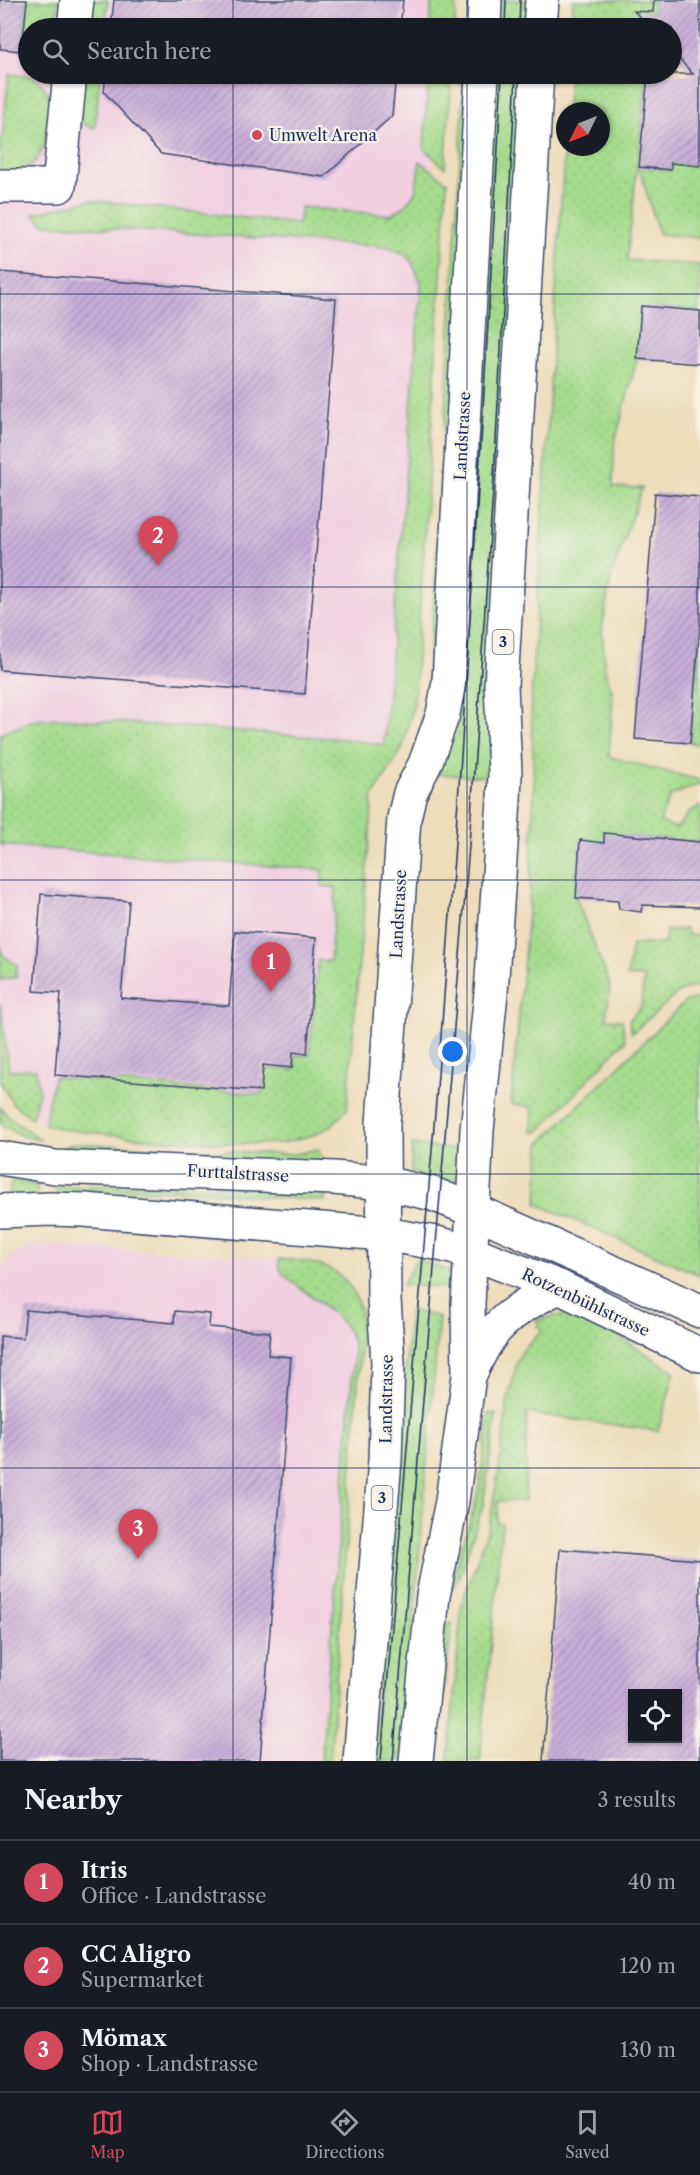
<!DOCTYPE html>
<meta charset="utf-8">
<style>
body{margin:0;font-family:"Libre Caslon Text",serif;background:#242831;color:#f1f3f6}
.controls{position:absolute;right:18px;bottom:18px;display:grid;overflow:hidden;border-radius:0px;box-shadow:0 2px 4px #0004}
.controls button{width:54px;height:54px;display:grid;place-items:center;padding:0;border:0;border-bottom:2px solid #363941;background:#171b24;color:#f1f3f6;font:30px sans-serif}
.compass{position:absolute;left:556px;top:102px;width:54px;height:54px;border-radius:50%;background:#171b24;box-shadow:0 2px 4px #0004;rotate:227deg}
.you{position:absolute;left:453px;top:1052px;width:21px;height:21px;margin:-15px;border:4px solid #fff;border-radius:50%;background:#1a73e8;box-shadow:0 0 0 9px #1a73e833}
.badge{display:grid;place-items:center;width:39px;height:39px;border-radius:50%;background:#d1495b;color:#fff;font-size:20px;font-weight:700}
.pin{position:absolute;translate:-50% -50px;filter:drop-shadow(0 2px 3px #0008)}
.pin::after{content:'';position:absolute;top:32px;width:21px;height:18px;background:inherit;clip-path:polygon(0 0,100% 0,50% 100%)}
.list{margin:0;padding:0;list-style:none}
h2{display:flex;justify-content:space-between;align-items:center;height:78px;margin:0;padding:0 24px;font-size:26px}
h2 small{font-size:20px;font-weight:400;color:#9ea1a6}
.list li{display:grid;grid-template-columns:39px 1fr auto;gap:18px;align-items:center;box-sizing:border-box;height:84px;padding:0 24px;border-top:2px solid #363941}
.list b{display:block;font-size:22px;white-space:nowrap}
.list p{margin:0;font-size:20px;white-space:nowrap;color:#9ea1a6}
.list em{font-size:20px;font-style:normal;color:#9ea1a6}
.icon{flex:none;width:33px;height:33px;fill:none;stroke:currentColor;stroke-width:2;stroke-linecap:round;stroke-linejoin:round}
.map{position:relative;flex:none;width:700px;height:1761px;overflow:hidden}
.search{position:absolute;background:#171b24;box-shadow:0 2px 4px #0004;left:18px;right:18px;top:18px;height:66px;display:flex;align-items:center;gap:15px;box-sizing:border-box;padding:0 21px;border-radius:33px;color:#9ea1a6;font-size:22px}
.sheet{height:330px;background:#171b24}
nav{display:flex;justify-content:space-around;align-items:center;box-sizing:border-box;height:84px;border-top:2px solid #363941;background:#171b24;font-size:16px;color:#9ea1a6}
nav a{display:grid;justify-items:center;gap:3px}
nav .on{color:#d1495b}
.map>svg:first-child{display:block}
</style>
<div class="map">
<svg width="700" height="1761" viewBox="0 0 700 1761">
<defs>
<pattern id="grass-dots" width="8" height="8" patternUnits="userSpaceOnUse" patternTransform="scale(1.5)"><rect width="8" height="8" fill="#a4db8c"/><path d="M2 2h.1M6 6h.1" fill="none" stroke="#8dbc7b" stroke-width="1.8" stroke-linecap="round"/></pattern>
<pattern id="building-hatch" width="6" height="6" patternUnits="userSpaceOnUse" patternTransform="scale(1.5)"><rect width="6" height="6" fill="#caafda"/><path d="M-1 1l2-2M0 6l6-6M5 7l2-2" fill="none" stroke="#a38fb4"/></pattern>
</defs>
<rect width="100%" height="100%" fill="#f7f3e8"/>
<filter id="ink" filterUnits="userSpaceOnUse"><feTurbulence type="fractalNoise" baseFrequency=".0167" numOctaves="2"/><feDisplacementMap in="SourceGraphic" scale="12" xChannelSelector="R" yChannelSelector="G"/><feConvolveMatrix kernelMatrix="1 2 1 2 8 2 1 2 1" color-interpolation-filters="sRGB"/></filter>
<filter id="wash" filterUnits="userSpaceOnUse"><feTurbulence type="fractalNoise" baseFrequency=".008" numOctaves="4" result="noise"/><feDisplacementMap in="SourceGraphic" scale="24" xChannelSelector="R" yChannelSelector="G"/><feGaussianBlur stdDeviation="1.35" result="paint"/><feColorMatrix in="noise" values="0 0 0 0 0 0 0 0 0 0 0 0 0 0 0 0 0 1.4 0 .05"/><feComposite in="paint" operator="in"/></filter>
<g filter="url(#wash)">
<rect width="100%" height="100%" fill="#edb"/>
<g fill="#f2cfe1">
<polygon points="0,0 439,0 438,28 28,28 28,74 436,74 407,731 402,749 373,796 347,1109 332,1125 317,1134 283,1143 152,1139 60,1129 32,1118 13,1104 0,1082"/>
<polygon points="30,1243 287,1259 327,1267 345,1278 354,1294 360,1311 360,1326 318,1761 0,1761 0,1269 12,1256"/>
</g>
<g fill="url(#grass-dots)" stroke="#608575" stroke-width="1.5">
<polygon points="27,0 59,0 55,28 28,28 28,52 22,51"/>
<polygon points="89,0 108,0 105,28 87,28"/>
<polygon points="431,0 456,0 455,28 430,28"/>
<polygon points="497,0 530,0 528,28 496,28"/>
<polygon points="573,0 654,0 653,12 645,12 644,21 651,28 571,28"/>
<polygon points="9,74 33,77 44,86 50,100 45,146 40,154 34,163 18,173 0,176 0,140 2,140"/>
<polygon points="83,74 100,74 95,128 79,123"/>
<polygon points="428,74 452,74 445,168 424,149"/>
<polygon points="465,74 472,74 438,648 430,694 427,693 437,556"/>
<polygon points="493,74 526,74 493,777 434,774"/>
<polygon points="569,74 647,74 627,260 700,265 700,311 641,307 637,359 614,445 613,487 642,488 611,576 602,629 605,670 613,694 609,757 700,780 700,784 670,796 660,822 677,828 690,811 700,806 700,842 605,834 604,843 581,840 576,898 610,985 606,1019 622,1020 625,1041 538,1132 532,1132 533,1107 511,1104 530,890 534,788 531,703 565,139 565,147 601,147 601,111 567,111"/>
<path d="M420,161L447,182L414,703L402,749L373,796L347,1109L332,1125L317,1134L283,1143L248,1144L152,1139L60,1129L45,1124L48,1103L54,1077L262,1094L266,1068L294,1070L295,1055H309L318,960L330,961L336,888L322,886L323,870L0,845V734L32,721L58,718L343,739L384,745L421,283C412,262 411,254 388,247L44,224L33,214L90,200L298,224L301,207L391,215L405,206L415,192Z"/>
<polygon points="671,163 700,166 700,238 659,234 639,167 670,170"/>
<polygon points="700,624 700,744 690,743"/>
<polygon points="686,929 686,934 700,936 700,985 679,992 632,1033 629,1020 641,1007 644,977 627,976 632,945 665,943 666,930"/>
<polygon points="0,944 3,955 17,965 16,977 0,980"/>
<polygon points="700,998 700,1275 537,1204 540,1143 686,1001"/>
<polygon points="0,1003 9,1070 36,1069 39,1092 32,1118 13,1104 0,1082"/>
<polygon points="0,1107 12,1120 42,1140 22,1136 2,1125 0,1122"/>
<polygon points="74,1143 281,1154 296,1154 318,1149 325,1163 134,1154 70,1149 65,1147"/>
<polygon points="412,1145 466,1151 463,1167 450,1190 411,1171"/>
<polygon points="12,1180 37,1185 36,1200 7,1203"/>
<polygon points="178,1185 326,1191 325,1201 179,1190 117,1191 56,1198 57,1186"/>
<path d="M279,1259C317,1261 350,1268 360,1310C363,1324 360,1342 360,1357L330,1761H321L354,1356C353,1350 354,1343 351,1337C338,1309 307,1296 285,1276C280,1271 278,1266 279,1259Z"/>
<polygon points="417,1259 449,1271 451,1288 402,1285"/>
<polygon points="410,1310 439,1317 402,1761 372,1761"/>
<polygon points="553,1316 576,1316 607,1329 675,1372 658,1431 527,1413 525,1501 498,1501 497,1523 502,1523 480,1761 448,1761 462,1603 489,1527 499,1469 507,1404 517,1362 523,1350 542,1331 536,1321"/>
<path d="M489,1413L496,1414L483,1505L460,1576L455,1586L450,1591C457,1555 472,1523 479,1487C483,1463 486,1438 489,1413Z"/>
<polygon points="445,1623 452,1624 436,1761 431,1761"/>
</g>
<g id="blocks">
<g fill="url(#building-hatch)" fill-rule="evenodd">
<polygon points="0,0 27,0 22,51 0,49"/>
<polygon points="114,0 403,0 400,28 111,28"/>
<polygon points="654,0 700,0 700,166 671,163 671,170 639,167 648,74 693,74 672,51 672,28 651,28 634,11 653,12"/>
<polygon points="106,74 396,74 392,116 324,177 161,154 104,92"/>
<polygon points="0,272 336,299 305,694 0,670"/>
<polygon points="641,306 700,311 700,364 637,359"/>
<polygon points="655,493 700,497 700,624 690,743 635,739"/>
<polygon points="604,833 700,842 700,907 642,905 641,912 619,909 618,901 576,898 580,840 604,843"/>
<polygon points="41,894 129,901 121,998 229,1006 235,931 316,938 307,1054 293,1052 292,1068 263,1065 261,1091 55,1075 61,993 34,991"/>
<polygon points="26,1310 174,1323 175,1311 210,1314 209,1327 270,1332 268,1355 291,1357 260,1761 0,1761 0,1336 23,1338"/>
<path d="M560,1549L700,1560V1761H543ZM633,1694H678V1738H633Z"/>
</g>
</g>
</g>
<g filter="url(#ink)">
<use href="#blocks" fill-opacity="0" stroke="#3b496c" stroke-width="1.5"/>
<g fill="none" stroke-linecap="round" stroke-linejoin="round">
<defs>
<g id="minor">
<polyline points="74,28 77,0"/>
<polyline points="0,186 59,186 70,74"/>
<polyline points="473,1210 700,1311"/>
<polyline points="471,1252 559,1287 700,1355"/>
</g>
<g id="major">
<polyline points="484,28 485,0"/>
<polyline points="540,28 542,0"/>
<polyline points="0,1158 55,1167 334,1178 384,1183 433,1194 473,1210"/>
<polyline points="0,1211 51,1209 84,1210 384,1234 436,1243 471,1252"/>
<path d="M470,1374C477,1359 484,1342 496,1329C512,1311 537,1297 559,1287"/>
<polyline points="360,1761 385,1460 388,1363 384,1300 383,1124 404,818 410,793 425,764 443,714 449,682 482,74"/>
<polyline points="416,1761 433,1596 452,1501 469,1376 468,1304 477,1130 491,993 504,800 505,773 501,685 537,74"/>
</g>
</defs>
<use href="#minor" stroke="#3b496c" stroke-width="36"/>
<use href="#major" stroke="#3b496c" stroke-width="36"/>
<use href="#minor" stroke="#fff" stroke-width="33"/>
<use href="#major" stroke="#fff" stroke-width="33"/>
<g stroke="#1b2f5e" stroke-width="1.5">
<polyline points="505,28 506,0"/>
<polyline points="519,28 520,0"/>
<path d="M381,1761C398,1549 417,1337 434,1126C462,775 483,424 502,74"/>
<polyline points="393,1761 468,859 494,476 516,74"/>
</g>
</g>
</g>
<path fill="none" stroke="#1b2f5e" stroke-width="1.5" stroke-opacity="0.55" d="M233,0V28M467,0V28M233,74V1761M467,74V1761M0,294H700M0,587H700M0,880H700M0,1174H700M0,1468H700"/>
<circle fill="#d1495b" stroke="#f7f3e8" stroke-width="2" cx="257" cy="135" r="6"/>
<g text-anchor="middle" stroke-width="4.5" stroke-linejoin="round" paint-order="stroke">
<g fill="#f7f3e8" stroke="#5d6a87" stroke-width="1.5">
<rect x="492.5" y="630" width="21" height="24" rx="4.5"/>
<rect x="371.5" y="1486" width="21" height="24" rx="4.5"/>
</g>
<g font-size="15" font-weight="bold" fill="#1b2f5e">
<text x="503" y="647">3</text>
<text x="382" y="1503">3</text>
</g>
<g font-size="16" fill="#1b2f5e" stroke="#f7f3e8" text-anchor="start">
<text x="269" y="141">Umwelt Arena</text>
</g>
<g font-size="16" fill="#1b2f5e" stroke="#f7f3e8">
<text transform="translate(462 436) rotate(-87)" y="6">Landstrasse</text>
<text transform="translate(398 914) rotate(-87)" y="6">Landstrasse</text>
<text transform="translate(238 1173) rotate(3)" y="6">Furttalstrasse</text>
<text transform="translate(586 1302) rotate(25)" y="6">Rotzenbühlstrasse</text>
<text transform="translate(386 1399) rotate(-89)" y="6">Landstrasse</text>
</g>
</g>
</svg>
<div class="controls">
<button><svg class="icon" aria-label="locate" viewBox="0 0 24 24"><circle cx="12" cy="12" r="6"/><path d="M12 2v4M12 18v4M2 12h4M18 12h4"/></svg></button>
</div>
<svg class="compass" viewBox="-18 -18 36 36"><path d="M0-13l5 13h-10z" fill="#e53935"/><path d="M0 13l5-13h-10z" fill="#9ea1a6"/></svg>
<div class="you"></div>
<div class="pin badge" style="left:271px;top:992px">1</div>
<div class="pin badge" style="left:158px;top:566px">2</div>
<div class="pin badge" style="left:138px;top:1559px">3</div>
<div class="search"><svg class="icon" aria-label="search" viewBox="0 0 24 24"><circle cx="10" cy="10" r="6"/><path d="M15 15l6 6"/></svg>Search here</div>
</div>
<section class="sheet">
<h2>Nearby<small>3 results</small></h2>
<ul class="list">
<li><span class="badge">1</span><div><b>Itris</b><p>Office · Landstrasse</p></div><em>40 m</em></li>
<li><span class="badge">2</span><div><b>CC Aligro</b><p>Supermarket</p></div><em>120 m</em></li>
<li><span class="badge">3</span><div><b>Mömax</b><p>Shop · Landstrasse</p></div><em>130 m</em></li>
</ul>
</section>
<nav>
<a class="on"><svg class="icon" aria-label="map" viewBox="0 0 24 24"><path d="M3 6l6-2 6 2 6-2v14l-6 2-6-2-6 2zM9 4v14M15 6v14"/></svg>Map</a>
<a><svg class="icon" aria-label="directions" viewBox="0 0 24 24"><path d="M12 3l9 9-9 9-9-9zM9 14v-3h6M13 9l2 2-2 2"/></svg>Directions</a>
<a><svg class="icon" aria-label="saved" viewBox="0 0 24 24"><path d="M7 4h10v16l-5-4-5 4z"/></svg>Saved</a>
</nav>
